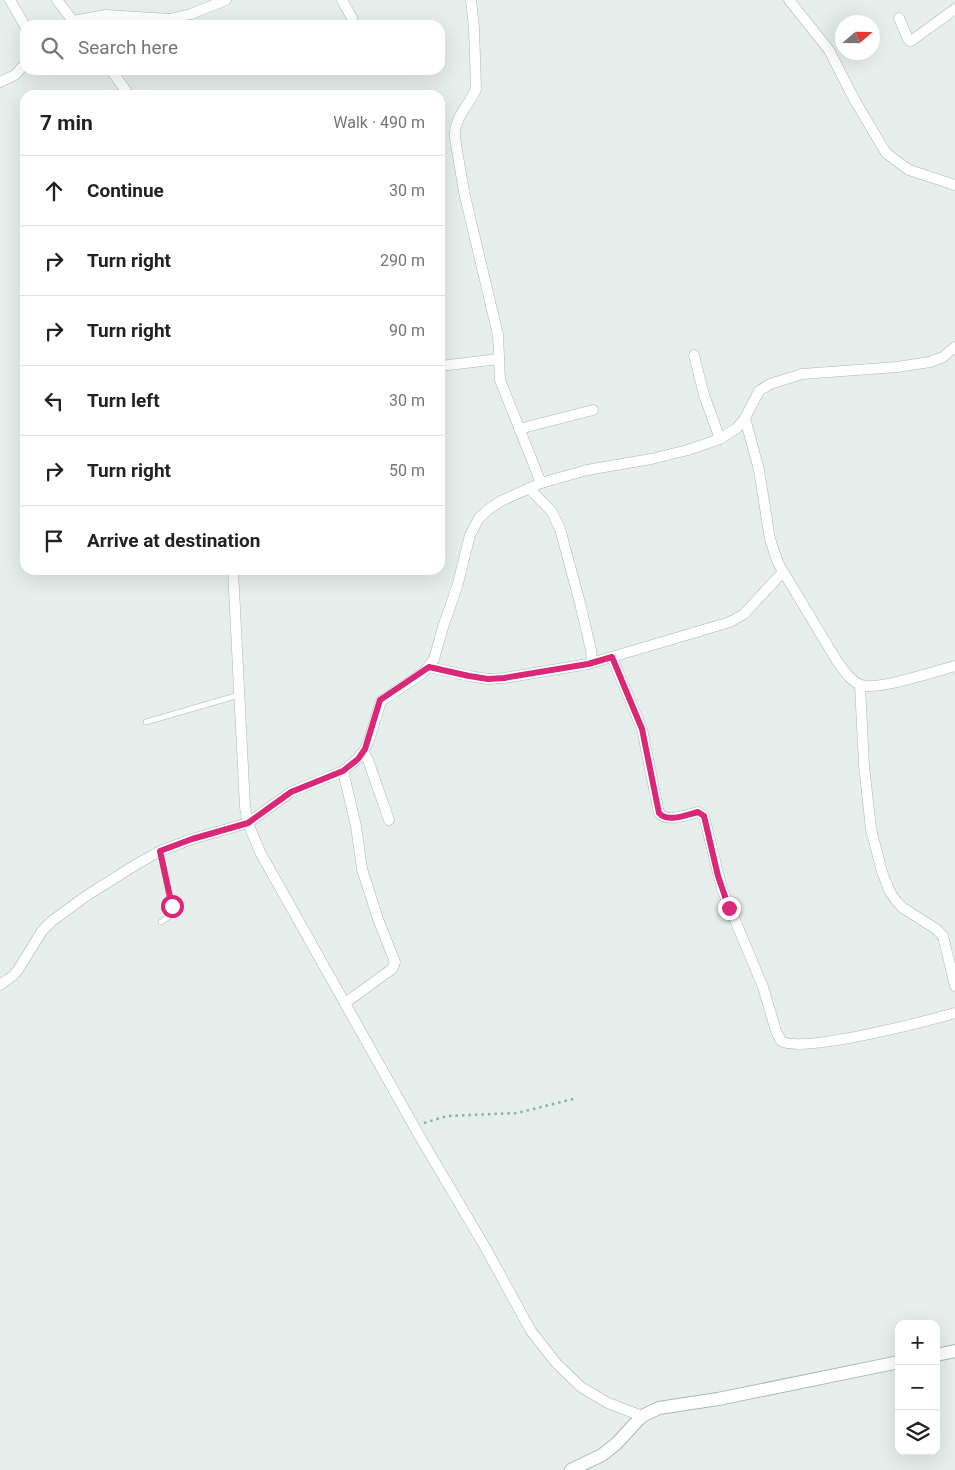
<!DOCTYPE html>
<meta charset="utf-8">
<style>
body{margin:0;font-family:Roboto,sans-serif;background:#f6f6f6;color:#222}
.controls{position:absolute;right:15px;bottom:15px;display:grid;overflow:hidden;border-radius:10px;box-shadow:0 5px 20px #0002}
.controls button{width:45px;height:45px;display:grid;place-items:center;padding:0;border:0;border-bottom:1px solid #e0e0e0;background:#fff;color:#222;font:25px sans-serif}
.compass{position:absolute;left:835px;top:15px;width:45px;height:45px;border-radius:50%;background:#fff;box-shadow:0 5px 20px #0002;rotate:70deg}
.stop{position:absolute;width:15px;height:15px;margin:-11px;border:4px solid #db2777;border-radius:50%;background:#fff}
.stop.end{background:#db2777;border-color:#fff;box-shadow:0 1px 5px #0008}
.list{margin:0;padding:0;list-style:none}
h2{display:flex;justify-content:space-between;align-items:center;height:65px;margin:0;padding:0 20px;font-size:21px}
h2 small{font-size:16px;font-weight:400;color:#767676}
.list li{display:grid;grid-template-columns:32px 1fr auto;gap:15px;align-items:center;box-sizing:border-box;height:70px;padding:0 20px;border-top:1px solid #e0e0e0}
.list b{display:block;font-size:19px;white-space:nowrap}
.list em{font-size:16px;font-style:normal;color:#767676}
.icon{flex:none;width:28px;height:28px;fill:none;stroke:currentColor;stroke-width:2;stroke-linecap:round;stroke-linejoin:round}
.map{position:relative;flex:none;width:955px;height:1470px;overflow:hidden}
.search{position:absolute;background:#fff;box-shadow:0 5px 20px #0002;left:20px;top:20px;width:425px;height:55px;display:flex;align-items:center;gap:12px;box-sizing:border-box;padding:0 18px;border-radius:15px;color:#767676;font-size:19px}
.panel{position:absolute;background:#fff;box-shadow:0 5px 20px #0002;left:20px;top:90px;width:425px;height:485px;border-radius:15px}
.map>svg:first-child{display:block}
</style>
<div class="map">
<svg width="955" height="1470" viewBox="0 0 955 1470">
<rect width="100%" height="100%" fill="#e6efeb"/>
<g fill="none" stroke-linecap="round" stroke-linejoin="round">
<defs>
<g id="service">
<polyline points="146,722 239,695"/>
<polyline points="160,851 172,909 170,916 161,922"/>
</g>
<g id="minor">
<polyline points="10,0 25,26"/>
<polyline points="57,0 76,25"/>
<polyline points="342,0 352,18"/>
<path d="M471,0L474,28L476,89C469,106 453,118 455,138L464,192L498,335L500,380L541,483"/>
<polyline points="789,0 829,50 854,99 886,153 909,170 955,185"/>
<polyline points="899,18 908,39 911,41 955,9"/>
<polyline points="73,21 106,15 170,19 191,14 226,0"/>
<polyline points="111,70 129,95"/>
<polyline points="0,82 15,75 25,64"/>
<polyline points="694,355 704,395 720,439"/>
<polyline points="440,366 499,359"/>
<path d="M745,418L759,470L770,539L778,563L837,661C843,669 850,681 861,685C878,691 935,671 955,666"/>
<polyline points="519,429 593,410"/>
<polyline points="529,488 552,512 560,529 580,603 591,650 592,662"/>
<polyline points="233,570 245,807 248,823 260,852 420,1137 485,1247 531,1331 557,1364 581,1387 608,1403 642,1416"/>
<path d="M612,657L642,729L659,813C668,823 686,815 698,812L704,816L722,889L763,987L776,1031L781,1041C803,1054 926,1021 955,1013"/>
<polyline points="429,667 469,676 488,679 504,678 588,664 730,622 744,614 782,573"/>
<polyline points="860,685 864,766 871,829 882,872 890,892 897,902 903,908 936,929 943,936 955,986"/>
<polyline points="363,752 368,760 389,820"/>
<polyline points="343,771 356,826 362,869 378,919 395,962 392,969 345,1003"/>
<polyline points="0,985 14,975 18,970 42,931 52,921 86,896 137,864 160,851 192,839 248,823 291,792 343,771 357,759 365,749 369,740 381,701 424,672 434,659 443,627 457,587 470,535 479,518 489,509 501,501 541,483 587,470 651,459 688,450 720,439 737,428 745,418 759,391 770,384 802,374 897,367 930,362 943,357 955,347"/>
</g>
<g id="tertiary">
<polyline points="936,1355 955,1351"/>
<polyline points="571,1470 602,1455 616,1444 642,1416 659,1408 718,1399 899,1362"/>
</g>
</defs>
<use href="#service" stroke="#a8b8b2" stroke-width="6"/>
<use href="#minor" stroke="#a8b8b2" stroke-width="11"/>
<use href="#tertiary" stroke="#a8b8b2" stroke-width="14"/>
<polyline stroke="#86b3a5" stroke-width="2.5" stroke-dasharray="2.5 4" stroke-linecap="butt" points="424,1123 447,1116 517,1113 577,1098"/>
<use href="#service" stroke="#fff" stroke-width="5"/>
<use href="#minor" stroke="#fff" stroke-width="10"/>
<use href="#tertiary" stroke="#fff" stroke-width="12"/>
</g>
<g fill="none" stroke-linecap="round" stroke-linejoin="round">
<path stroke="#db2777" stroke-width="6" d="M172,906L160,851L192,839L248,823L291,792L343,771L358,759L365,749L380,700L429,667L469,676L488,679L504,678L588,664L612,657L642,729L659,813C668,823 686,815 698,812L704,816L718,876L729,908"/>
</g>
</svg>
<div class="controls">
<button>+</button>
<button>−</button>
<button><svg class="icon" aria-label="layers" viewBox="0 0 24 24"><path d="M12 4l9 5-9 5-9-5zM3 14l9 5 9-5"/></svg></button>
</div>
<svg class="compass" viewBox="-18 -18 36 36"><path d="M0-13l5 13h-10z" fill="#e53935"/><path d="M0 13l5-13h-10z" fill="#767676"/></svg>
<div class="stop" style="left:172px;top:906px"></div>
<div class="stop end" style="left:729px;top:908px"></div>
<div class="search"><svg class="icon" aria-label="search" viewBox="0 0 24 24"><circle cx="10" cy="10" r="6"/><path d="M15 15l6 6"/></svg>Search here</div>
<section class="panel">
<h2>7 min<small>Walk · 490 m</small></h2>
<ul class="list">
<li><svg class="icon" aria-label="ahead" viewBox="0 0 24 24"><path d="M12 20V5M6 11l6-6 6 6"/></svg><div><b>Continue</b></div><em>30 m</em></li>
<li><svg class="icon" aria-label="right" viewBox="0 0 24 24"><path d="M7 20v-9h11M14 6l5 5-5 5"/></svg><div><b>Turn right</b></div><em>290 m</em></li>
<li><svg class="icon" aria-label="right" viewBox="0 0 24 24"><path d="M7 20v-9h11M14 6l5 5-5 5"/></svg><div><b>Turn right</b></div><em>90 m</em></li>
<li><svg class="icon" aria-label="left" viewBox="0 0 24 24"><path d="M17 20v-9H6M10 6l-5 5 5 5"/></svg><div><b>Turn left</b></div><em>30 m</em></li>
<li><svg class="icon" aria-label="right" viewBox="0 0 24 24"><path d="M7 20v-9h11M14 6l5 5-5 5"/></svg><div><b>Turn right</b></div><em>50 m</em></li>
<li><svg class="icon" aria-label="arrive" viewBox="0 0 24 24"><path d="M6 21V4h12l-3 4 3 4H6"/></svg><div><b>Arrive at destination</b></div></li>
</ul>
</section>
</div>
